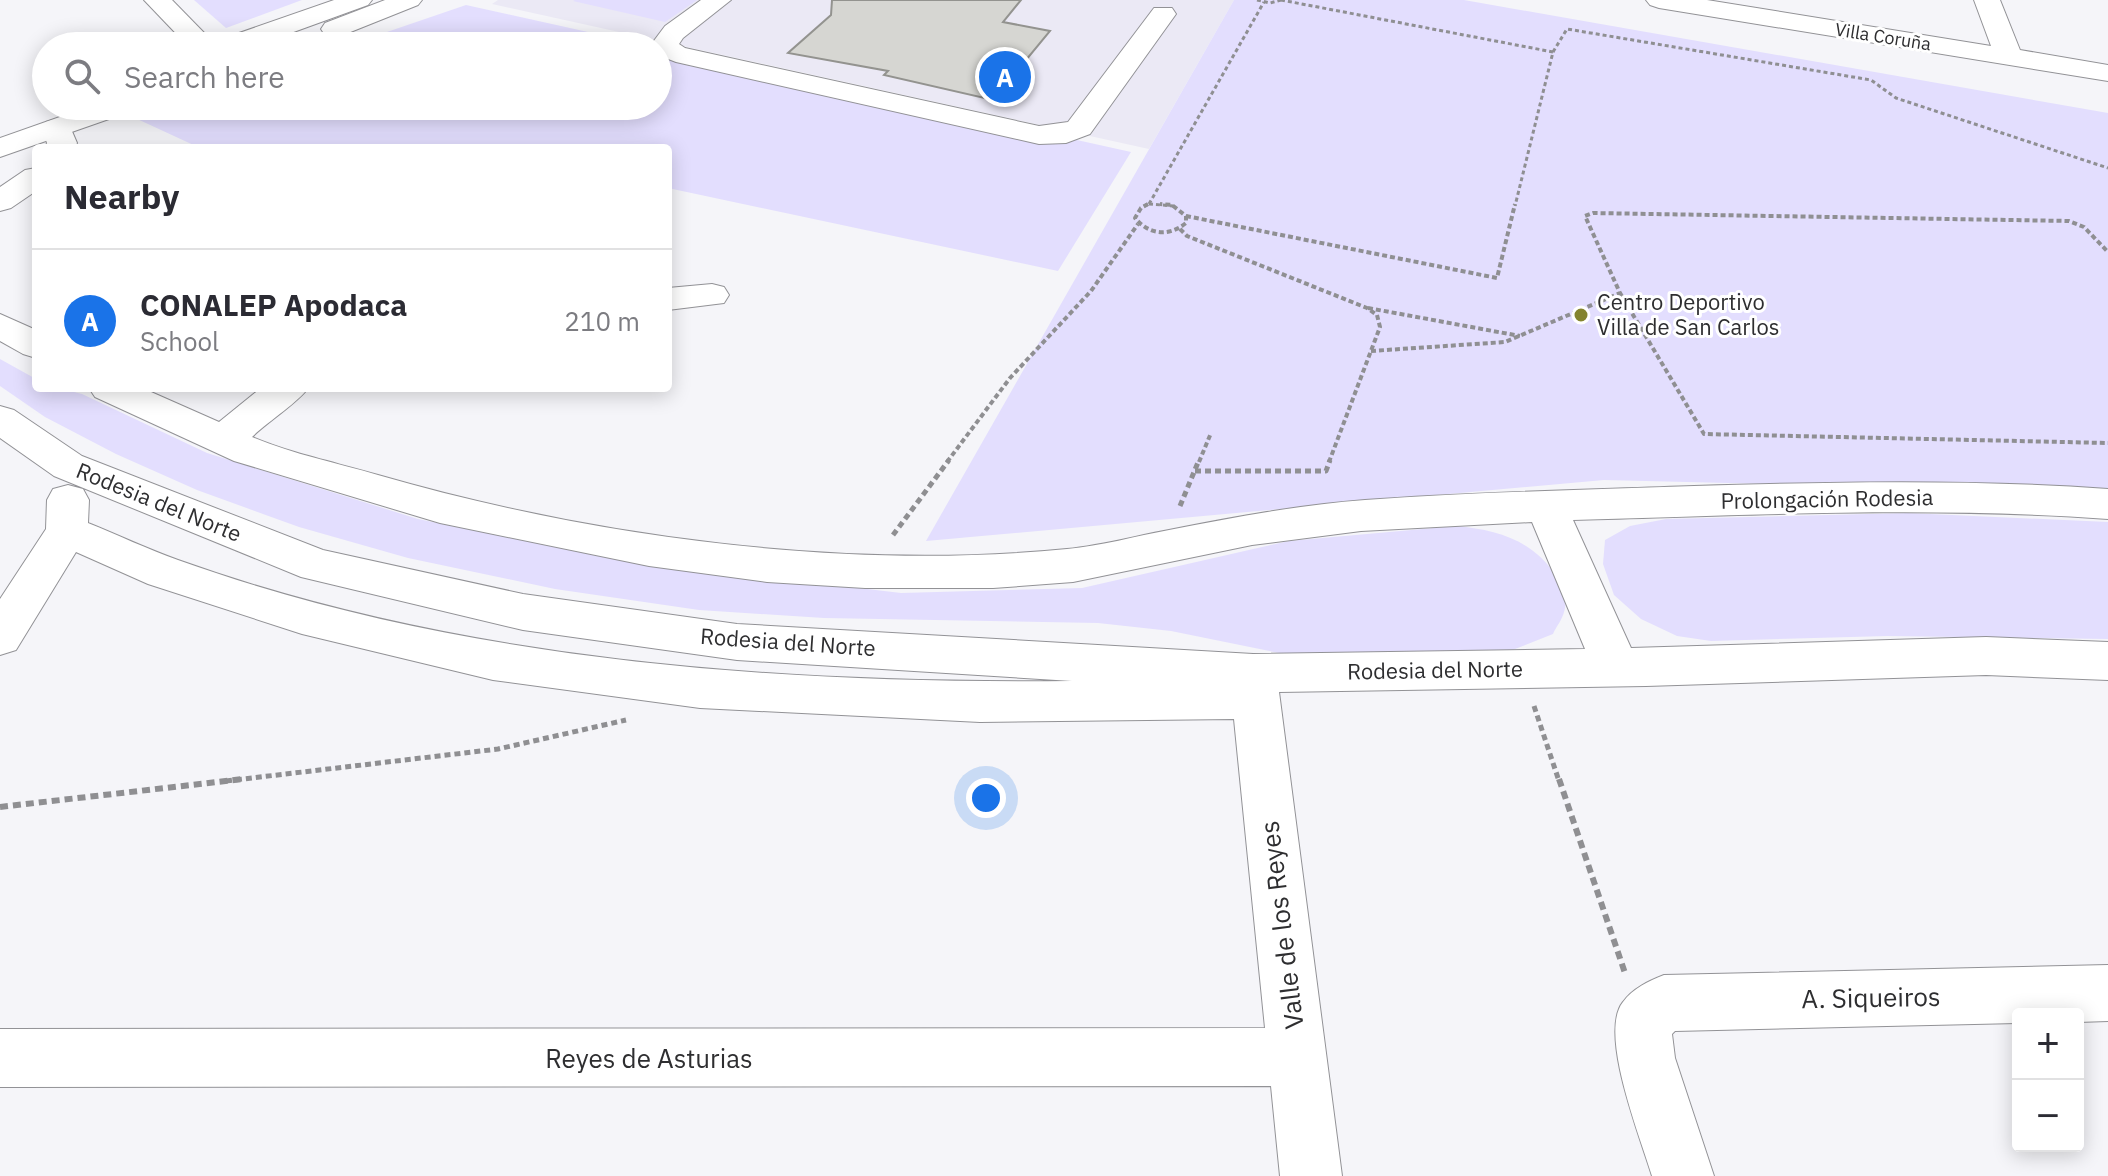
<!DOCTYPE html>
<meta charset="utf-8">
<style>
body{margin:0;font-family:"IBM Plex Sans",sans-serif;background:#f7f7f7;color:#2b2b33}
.controls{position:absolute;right:24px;bottom:24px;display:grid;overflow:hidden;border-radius:8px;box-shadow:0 4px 20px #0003}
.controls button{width:72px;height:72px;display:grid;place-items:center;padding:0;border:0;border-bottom:2px solid #e1e1e2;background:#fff;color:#2b2b33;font:40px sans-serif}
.you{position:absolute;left:986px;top:798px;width:28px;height:28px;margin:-20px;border:6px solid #fff;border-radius:50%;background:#1a73e8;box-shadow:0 0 0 12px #1a73e833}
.badge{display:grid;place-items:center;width:52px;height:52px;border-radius:50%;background:#1a73e8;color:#fff;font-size:26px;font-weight:700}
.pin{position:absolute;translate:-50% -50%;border:4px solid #fff;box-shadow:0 2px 8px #0006}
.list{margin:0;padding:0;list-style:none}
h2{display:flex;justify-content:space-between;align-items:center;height:104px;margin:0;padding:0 32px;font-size:34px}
h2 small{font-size:26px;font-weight:400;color:#7c7c81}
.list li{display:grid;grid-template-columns:52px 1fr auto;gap:24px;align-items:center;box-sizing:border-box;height:144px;padding:0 32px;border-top:2px solid #e1e1e2}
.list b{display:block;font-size:30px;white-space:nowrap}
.list p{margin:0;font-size:26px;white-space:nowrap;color:#7c7c81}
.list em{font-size:26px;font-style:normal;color:#7c7c81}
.icon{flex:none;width:44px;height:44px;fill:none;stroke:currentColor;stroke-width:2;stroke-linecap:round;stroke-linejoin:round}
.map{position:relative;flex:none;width:2108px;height:1176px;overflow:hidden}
.search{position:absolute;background:#fff;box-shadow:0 4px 20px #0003;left:32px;top:32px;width:640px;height:88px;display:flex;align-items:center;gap:20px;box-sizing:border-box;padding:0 28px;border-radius:44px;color:#7c7c81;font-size:30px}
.panel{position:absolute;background:#fff;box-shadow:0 4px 20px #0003;left:32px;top:144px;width:640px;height:248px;border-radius:8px}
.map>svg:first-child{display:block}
</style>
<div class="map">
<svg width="2108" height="1176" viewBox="0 0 2108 1176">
<rect width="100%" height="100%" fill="#f5f5f9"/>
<polygon fill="#ebe9f5" points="498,0 1234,0 1149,149 492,4"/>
<g fill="#e3defe">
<polygon points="194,0 302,0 226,28"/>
<polygon points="575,0 697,0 665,22 573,1"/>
<polygon points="1234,0 1464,0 2108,113 2108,492 1604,480 926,541"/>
<polygon points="466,5 651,46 346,46"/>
<polygon points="658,47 1131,152 1058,271 668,188 668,148 200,148 135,118 170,106 658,106"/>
<path d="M0,359L36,379V388H58L82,394L207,453L418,519L608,558L901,593L1082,588L1289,541L1456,526C1498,530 1533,540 1557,577C1563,587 1568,601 1564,612C1562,620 1556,627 1553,634L1510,651L1284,654L1171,631L1098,623L824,618L699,610L555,589L408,558L299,527L197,490L116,454L45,417L0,386Z"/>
<polygon points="1908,513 2108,522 2108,639 1887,636 1711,641 1677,636 1641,619 1614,595 1603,564 1605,540 1630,526 1666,519"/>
</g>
<polygon fill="#d6d6d2" stroke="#93938f" stroke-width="2" points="832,0 1021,0 1003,22 1050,31 993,100 884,75 888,71 788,53 831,15"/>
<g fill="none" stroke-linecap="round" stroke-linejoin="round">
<defs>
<g id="minor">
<polygon points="144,0 172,0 217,46 188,46"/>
<polygon points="701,0 731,0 683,38 679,44 685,48 1039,126 1068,122 1154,8 1172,8 1176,14 1090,134 1066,143 1039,144 676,62 658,55 658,46 650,46 665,26"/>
<polygon points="1646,0 1707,0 1991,46 1974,0 2000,0 2020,50 2108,65 2108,81 1659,8 1650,5"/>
<polygon points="57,119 68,122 77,143 75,148 45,148 47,143 42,128 46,122"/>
<polygon points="36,168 36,191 11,208 0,211 0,187 25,170"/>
<polygon points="712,284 724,287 729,295 724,303 668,310 668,288"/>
<polygon points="0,314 36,330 36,358 23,354 0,341"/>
<path d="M89,388H142L219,422L261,388H308C300,401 266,423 252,437C292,454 337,463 378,475C593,537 844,571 1067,549C1101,546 1136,536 1169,530C1234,517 1299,505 1365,500C1474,492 1584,490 1694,486C1832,482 1970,479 2108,489V519C1930,506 1752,515 1573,520L1631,648L1986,637L2108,642V680L1986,675L1646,686L1279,692L1342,1176H1280L1271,1086L0,1087V1029L1265,1028L1234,719L980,722L700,708L493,680L302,634L148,584L76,552L16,650L0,655V599L46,529L47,500L53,489L68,485L83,489L89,500L88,523C118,535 147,549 178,560C460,661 774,684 1072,681L737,660L523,630L301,577L54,476L0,438V406L14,410L82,456L323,550L523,594L737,624L1253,654L1585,649L1532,522L1361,531L1252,545L1073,582L993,588H865L767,582L649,566L440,523L234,461L95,397Z"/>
<path d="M2108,965V1021L2078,1022V1014H2018V1023L1675,1031L1672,1034L1675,1058L1714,1176H1652C1641,1139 1598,1033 1623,1002C1633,988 1649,981 1664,975Z"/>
</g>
<g id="major">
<polygon points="334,0 372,0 368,5 255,46 215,46 219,40"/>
<polygon points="385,0 422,0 418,5 343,35 325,35 321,29 325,23"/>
<polygon points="91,106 134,106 129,112 0,157 0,138"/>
</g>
</defs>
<use href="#minor" stroke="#929296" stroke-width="2"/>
<use href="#major" stroke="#929296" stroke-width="2"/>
<g stroke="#8f8f92" stroke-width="3" stroke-dasharray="4 3" stroke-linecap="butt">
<polyline points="1257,0 1270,3 1281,0"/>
<polyline points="1281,0 1553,52 1515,206"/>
<polyline points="1553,52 1567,29 1871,80 1896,98 2108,168"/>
<polyline points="1149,204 1174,206"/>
<polyline points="1149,204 1264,2"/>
<polyline points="1144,206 1149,204"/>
</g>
<g stroke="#8f8f92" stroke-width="4" stroke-dasharray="5 3" stroke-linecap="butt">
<path d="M1148,204L1141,208L1135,218C1149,235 1169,237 1186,223V216L1172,205L1160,204"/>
<polyline points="1186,216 1497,278 1515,204"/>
<polyline points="1180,229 1187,236 1367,308 1377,315 1380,327 1329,462"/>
<polyline points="1620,293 1704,434 2108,443"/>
<polyline points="1368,308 1520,336"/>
<polyline points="1371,351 1505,342 1620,293 1585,216 1593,213 2069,221 2084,227 2108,252"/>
<polyline points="947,462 1010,378 1091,291 1138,224"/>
<polyline points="1199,462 1211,433"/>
</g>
<g stroke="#8f8f92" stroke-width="5" stroke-dasharray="6 4" stroke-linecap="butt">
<polyline points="1195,471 1326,471 1330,460"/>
<polyline points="1180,506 1199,460"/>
<polyline points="893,535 949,460"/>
<polyline points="1534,706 1559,781"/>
<polyline points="226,781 498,749 626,720"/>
</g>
<g stroke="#8f8f92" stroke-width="6" stroke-dasharray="8 5" stroke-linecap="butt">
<polyline points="1559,779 1625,973"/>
<polyline points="0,807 243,779"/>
</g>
<use href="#minor" fill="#fff" fill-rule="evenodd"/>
<use href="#major" fill="#fff" fill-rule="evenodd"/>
</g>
<circle fill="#84842e" stroke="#fff" stroke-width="3" cx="1581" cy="315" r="8"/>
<g text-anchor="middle" stroke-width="6" stroke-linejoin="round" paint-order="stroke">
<g font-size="18" fill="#2e2e30" stroke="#fff">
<text transform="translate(1883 37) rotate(9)" y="6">Villa Coruña</text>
</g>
<g font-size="22" fill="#2e2e30" stroke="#fff" text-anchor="start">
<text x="1597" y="310">Centro Deportivo<tspan x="1597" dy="25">Villa de San Carlos</tspan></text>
</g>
<g font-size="22" fill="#2e2e30" stroke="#fff">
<text transform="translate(1827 499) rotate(-1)" y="8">Prolongación Rodesia</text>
<text transform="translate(159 502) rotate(22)" y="8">Rodesia del Norte</text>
<text transform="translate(788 642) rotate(4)" y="8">Rodesia del Norte</text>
<text transform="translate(1435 670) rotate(-1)" y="8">Rodesia del Norte</text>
</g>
<g font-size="26" fill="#2e2e30" stroke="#fff">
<text transform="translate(1282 925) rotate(-97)" y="9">Valle de los Reyes</text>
<text transform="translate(1871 998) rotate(-1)" y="9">A. Siqueiros</text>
<text x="649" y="1068">Reyes de Asturias</text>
</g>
</g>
</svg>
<div class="controls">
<button>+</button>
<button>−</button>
</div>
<div class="you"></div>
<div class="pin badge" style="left:1005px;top:77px">A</div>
<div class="search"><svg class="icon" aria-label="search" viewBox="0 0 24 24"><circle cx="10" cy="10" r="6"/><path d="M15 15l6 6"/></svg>Search here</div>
<section class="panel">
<h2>Nearby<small></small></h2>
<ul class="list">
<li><span class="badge">A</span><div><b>CONALEP Apodaca</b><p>School</p></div><em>210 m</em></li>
</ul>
</section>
</div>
